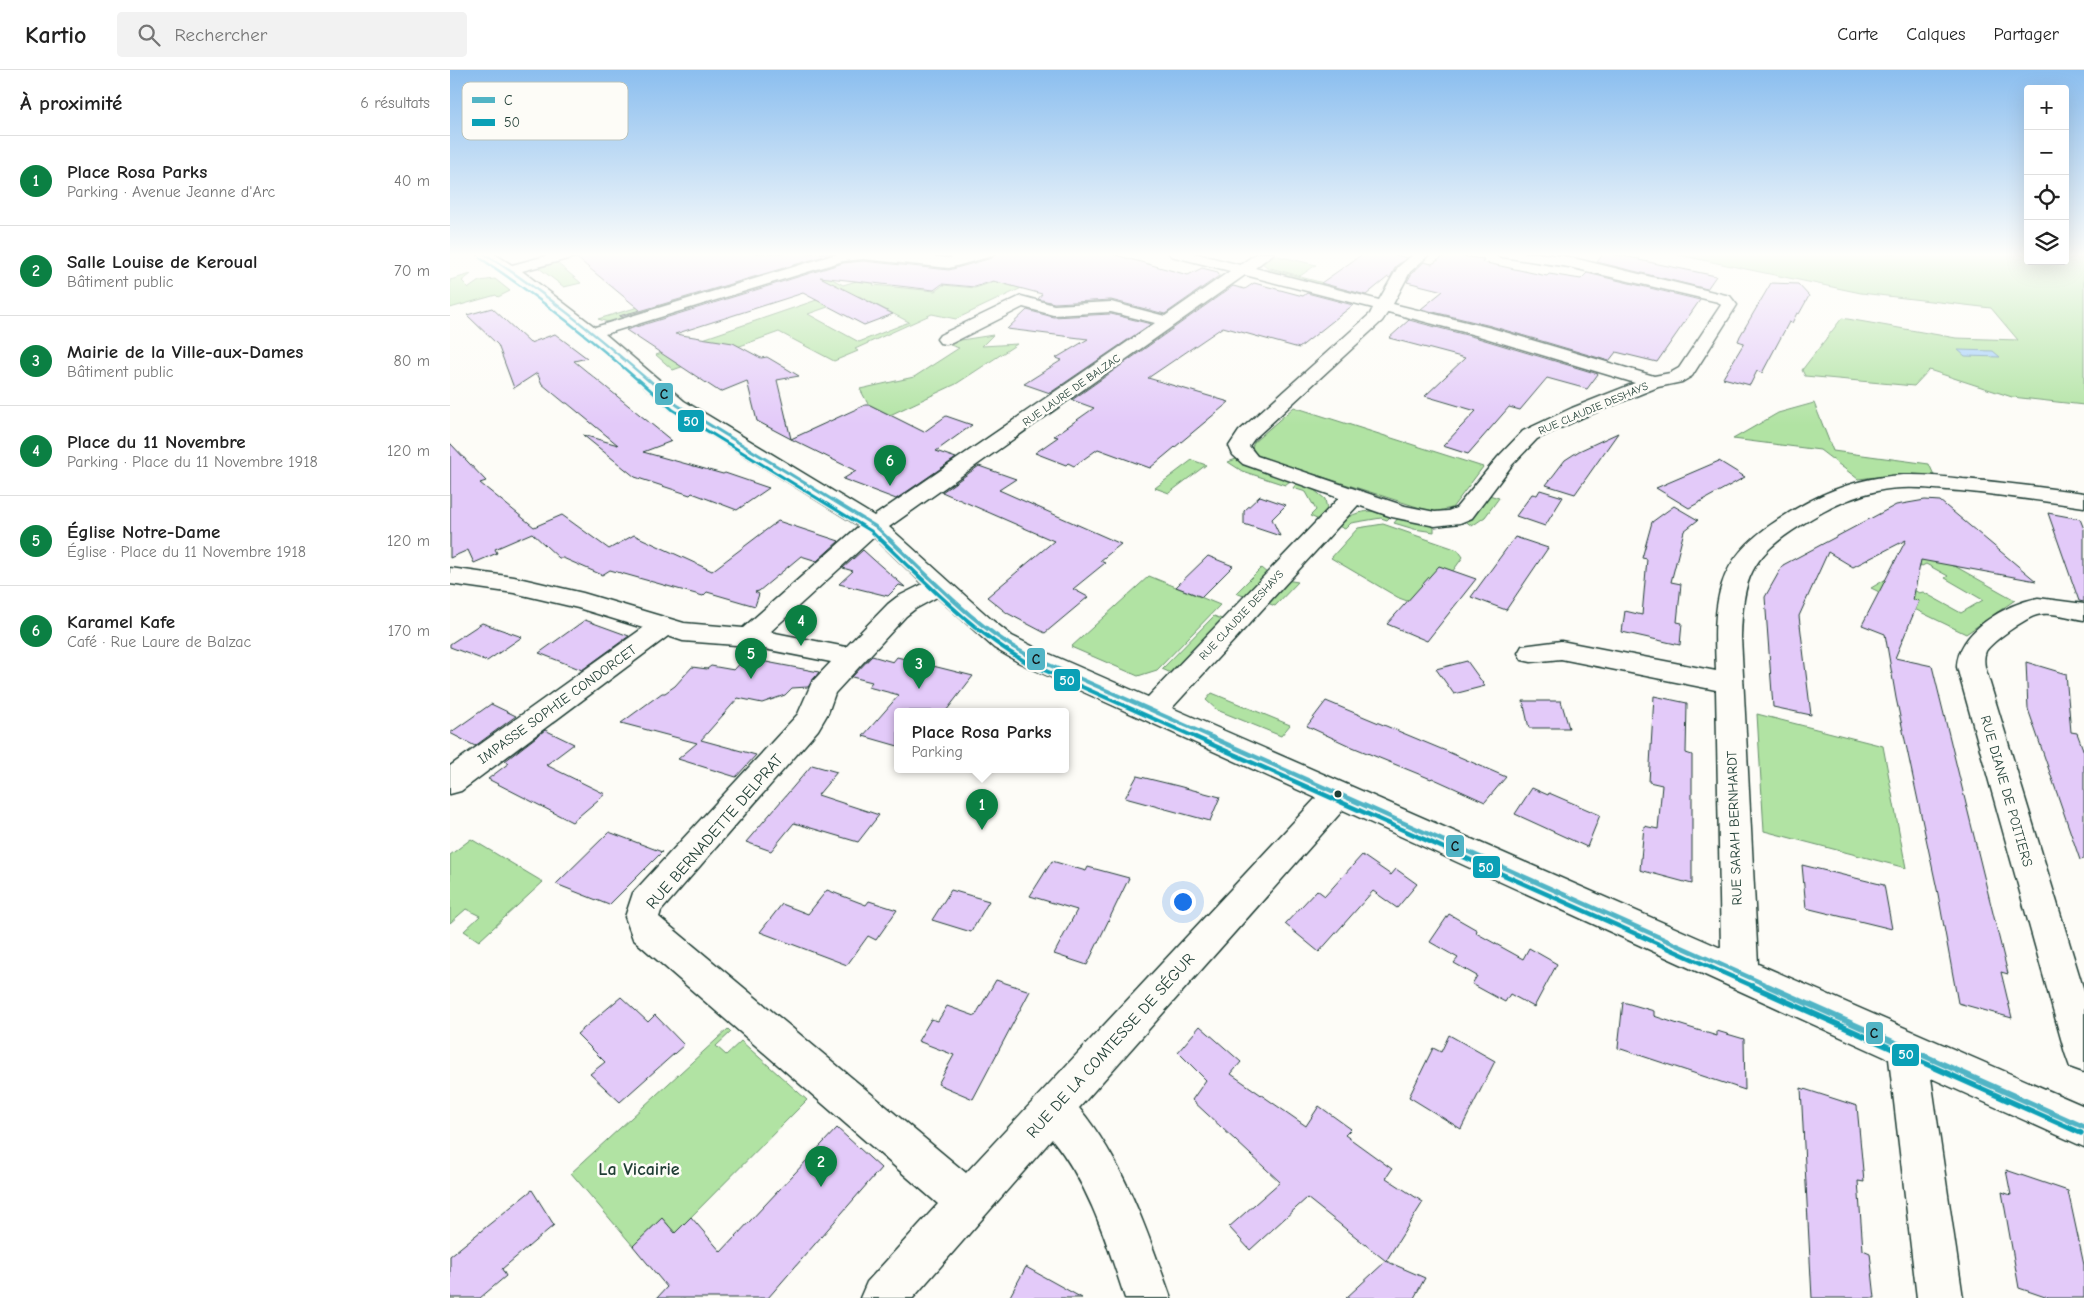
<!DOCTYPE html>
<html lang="fr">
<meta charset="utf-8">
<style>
body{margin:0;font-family:"Comic Neue",sans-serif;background:#f2f2f2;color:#222}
.controls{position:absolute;right:15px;top:15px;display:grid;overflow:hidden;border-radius:5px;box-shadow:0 5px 20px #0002}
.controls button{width:45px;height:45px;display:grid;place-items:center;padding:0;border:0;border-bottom:1px solid #e0e0e0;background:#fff;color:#222;font:25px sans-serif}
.you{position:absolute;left:732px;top:831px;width:18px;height:18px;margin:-12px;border:4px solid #fff;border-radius:50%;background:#1a73e8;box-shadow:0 0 0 8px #1a73e833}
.badge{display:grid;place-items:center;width:32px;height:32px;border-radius:50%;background:#0b8043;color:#fff;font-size:16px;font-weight:700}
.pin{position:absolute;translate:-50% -41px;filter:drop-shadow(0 1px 2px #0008)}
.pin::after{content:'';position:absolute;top:26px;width:18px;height:15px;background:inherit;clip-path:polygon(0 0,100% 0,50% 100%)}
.popup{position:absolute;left:444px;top:638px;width:175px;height:65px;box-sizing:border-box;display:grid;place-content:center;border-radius:5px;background:#fff;filter:drop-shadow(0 1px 4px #0005);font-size:16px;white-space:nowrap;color:#767676}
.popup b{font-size:19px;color:#222}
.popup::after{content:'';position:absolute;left:50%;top:100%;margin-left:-10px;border:10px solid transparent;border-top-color:#fff}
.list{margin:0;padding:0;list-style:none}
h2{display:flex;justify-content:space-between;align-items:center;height:65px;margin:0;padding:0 20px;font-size:21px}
h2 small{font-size:16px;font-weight:400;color:#767676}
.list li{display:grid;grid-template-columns:32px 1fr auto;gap:15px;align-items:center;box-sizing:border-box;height:90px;padding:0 20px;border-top:1px solid #e0e0e0}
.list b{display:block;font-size:19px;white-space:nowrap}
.list p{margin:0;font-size:16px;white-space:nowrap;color:#767676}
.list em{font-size:16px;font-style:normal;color:#767676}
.icon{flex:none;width:28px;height:28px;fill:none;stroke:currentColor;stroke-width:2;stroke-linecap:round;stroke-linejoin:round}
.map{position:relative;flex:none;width:1634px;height:1228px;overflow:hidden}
header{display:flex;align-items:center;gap:30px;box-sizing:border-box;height:70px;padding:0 25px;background:#fff;border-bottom:1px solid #e0e0e0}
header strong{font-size:24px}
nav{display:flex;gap:28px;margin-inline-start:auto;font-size:18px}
.search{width:350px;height:45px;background:#f2f2f2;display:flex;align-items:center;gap:12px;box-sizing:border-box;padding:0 18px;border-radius:5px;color:#767676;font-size:19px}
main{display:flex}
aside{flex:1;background:#fff}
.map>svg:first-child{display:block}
</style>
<header>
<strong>Kartio</strong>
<div class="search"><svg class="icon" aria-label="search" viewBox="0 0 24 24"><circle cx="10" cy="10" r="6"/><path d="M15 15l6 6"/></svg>Rechercher</div>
<nav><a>Carte</a><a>Calques</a><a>Partager</a></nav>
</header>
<main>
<aside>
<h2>À proximité<small>6 résultats</small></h2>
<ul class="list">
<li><span class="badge">1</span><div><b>Place Rosa Parks</b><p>Parking · Avenue Jeanne d'Arc</p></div><em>40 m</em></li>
<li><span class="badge">2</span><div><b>Salle Louise de Keroual</b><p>Bâtiment public</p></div><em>70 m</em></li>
<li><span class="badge">3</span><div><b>Mairie de la Ville-aux-Dames</b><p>Bâtiment public</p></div><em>80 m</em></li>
<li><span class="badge">4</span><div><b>Place du 11 Novembre</b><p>Parking · Place du 11 Novembre 1918</p></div><em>120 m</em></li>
<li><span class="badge">5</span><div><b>Église Notre-Dame</b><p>Église · Place du 11 Novembre 1918</p></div><em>120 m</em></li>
<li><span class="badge">6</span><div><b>Karamel Kafe</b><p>Café · Rue Laure de Balzac</p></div><em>170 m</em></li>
</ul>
</aside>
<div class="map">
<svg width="1634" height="1228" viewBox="0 0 1634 1228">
<rect width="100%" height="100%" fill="#fdfcf7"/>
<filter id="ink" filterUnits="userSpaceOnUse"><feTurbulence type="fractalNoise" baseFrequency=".02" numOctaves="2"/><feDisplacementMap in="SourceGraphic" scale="10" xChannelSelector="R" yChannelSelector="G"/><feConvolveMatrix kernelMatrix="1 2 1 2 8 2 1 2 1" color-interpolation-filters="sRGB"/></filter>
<g filter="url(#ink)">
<g fill="#b1e3a3" stroke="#68906c" fill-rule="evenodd">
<polygon points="371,183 376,183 366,186 371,189 352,195 348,194 310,205 312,207 291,214 288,212 247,225 249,227 240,229 237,228 185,243 187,245 184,246 180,243 170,246 173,249 161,253 148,249"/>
<polygon points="1219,183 1578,183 1578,191 1615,191 1615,183 1634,183 1634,335 1562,327 1479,300 1464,316 1355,306 1352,300 1392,248 1506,268 1568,270 1541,238 1411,223"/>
<polygon points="824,185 866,195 850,206 817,197 812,193"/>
<polygon points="106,192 131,213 114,217 89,198"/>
<path d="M402,192L377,206L393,215L413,209L427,211L423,215L485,221L493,215L525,218L558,207L616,197L506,249L482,244L405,279L408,281L384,291L329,262L223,300L206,285L393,221L361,201L386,193ZM409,226L459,252L409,272L358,244Z"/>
<polygon points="820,199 912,223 909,225 816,201"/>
<polygon points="21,204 12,211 19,218 29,211 45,209 60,221 48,227 46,225 0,238 0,210"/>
<polygon points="543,265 532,276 567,274 506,314 440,345 418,334 410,319 464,307 509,278 500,275 511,270"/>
<polygon points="1364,333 1383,381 1479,394 1484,405 1454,404 1408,409 1370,380 1283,369 1328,343"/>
<polygon points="844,337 1033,397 1002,438 983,442 810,387 805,383 802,377 804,372"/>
<polygon points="786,389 797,396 840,411 835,415 792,401 778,392"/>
<polygon points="742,390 756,395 719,423 705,418"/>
<polygon points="847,413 863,419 875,429 877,439 869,450 860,446 866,440 856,422 843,418"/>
<polygon points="1039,425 1049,428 1035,447 1022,456 1014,450"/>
<path d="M924,441L942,445L937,450L931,448L901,453L895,459L886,455C898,446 908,441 924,441Z"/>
<polygon points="949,447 972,454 984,456 984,462 964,459 944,453"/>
<polygon points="933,454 1008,480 1013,487 976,538 949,528 881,488 908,458"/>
<polygon points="1478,481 1565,530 1516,564 1421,518 1443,505 1448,511 1469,523 1473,522 1511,543 1533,530 1495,508 1498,506 1476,494 1472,496 1465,492"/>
<polygon points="811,498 818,504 796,527 786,523"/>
<polygon points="699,506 770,535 707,600 688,606 621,577"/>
<polygon points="836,510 848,512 825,536 815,532"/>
<polygon points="764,546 774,550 725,601 721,603 712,599"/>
<polygon points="762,623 840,655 831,666 767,640 756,630"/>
<polygon points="1307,644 1433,676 1456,798 1314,761"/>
<polygon points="21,769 93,812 29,871 14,861 30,846 16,839 0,853 0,785"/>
<polygon points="278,959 281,962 266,976 276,985 291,971 357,1030 225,1163 212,1148 183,1176 121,1103"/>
</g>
<polygon fill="#9fcdfa" stroke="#6c93ab" points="1508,280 1543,281 1550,287 1515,286"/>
<g fill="#e3caf9" stroke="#1f3d34">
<polygon points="133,183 384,183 170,247 169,246 190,240 127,188"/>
<polygon points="546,183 658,183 738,205 752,198 768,202 769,206 715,244 661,230 604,233 588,229 592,224 543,211 525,217 492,214 484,220 370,207 443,244 414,255 353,223 225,264 283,273 311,288 317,287 349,306 327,310 341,369 307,351 297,311 270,322 176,260 393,193 413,191 499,200 542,188"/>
<polygon points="914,183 938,183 957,188 946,196 940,208 938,207 916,225 871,213"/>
<polygon points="1154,183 1190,189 1189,190 1266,206 1257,219 1147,192"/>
<polygon points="1002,185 1034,189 1032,192 1097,206 1099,204 1131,209 1137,203 1250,230 1207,292 1166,282 1159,291 1041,256 971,239 993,221 957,212 962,203 974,192 982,194 993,187"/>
<polygon points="804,213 853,226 857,223 903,235 849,278 773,257 698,308 779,332 700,398 648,379 624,396 618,393 616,395 585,383 608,367 604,366 644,338 622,330 783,216 795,219"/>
<polygon points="1321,213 1348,214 1359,226 1349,244 1347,243 1342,253 1339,252 1312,303 1307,301 1300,315 1273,308 1294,273 1288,271 1290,266"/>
<polygon points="42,238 80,273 105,264 137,288 124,291 222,371 193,382 273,404 275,403 319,418 287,440 242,423 240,425 185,407 133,365 168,375 117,333 115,333 92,314 87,303 64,318 48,275 17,245"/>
<polygon points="577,240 603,247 661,244 701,254 600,323 574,314 612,290 606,288 638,269 557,259"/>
<polygon points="959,250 1028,268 1148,304 1137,319 1097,308 1070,340 1059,337 1018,384 993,376 1026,341 975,326 1015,288 939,268"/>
<polygon points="415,335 420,335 474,362 496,346 522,355 486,381 506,388 446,429 393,409 406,401 341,369"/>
<polygon points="1168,363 1125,424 1096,415 1115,390 1129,381"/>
<polygon points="0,373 36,411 30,413 84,457 112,445 159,479 184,465 262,501 328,451 389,471 367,491 351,486 309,521 305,522 309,524 305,536 257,522 253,526 160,500 152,505 113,488 109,488 82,463 45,479 47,483 24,493 18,480 0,488"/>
<polygon points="1269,391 1295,407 1239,438 1206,418"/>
<polygon points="529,396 566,409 549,420 671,474 650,491 655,493 623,519 638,527 595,563 557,543 537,527 604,471 492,422"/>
<polygon points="1090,420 1113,427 1095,456 1066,446 1082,424 1087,425"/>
<polygon points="810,426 836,435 822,449 830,466 794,454 794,441"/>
<polygon points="1475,430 1490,431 1586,511 1471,490 1463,530 1469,531 1445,588 1482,596 1558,904 1551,902 1562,948 1508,933 1488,824 1446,628 1435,564 1412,555 1456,470 1403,497 1378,482 1349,546 1361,645 1323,637 1315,527 1333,495 1446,435"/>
<polygon points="1224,436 1248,450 1234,461 1221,512 1231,514 1227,552 1232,553 1230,575 1172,562 1175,541 1192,545 1197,489 1192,488 1202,452"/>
<polygon points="1598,443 1630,449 1634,459 1634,532 1629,531"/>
<polygon points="1065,467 1098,478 1056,540 1021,527"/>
<polygon points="413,480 424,490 455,517 449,515 438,526 389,514 403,501 393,498"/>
<polygon points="758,486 783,496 752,527 726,517"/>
<polygon points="989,496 1026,509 977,571 937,554"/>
<polygon points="135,550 179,566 132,600 89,583"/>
<polygon points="32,553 72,567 37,591 0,577 0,574"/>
<polygon points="422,586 443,592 447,587 523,606 496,641 448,641 448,676 413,666 449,625 418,617 422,612 402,607"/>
<polygon points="295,588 369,602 358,617 342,618 335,625 312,633 288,628 251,670 306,685 286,707 228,689 247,673 171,653 212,623 215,623 225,616 242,597 257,599 261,596 284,600"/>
<polygon points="1017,591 1035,616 1004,624 986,599"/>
<polygon points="1576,592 1616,604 1621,662 1627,663 1634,682 1634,789 1630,790 1578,639"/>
<polygon points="1204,626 1237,633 1236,683 1242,685 1242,814 1190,800 1194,756 1208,759 1212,715 1199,712"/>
<polygon points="876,631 996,681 1056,707 1035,732 982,708 981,709 900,676 857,656"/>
<polygon points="1073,631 1111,631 1119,658 1079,658"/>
<polygon points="41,634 66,646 25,676 0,663"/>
<polygon points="95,660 124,674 96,695 155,724 122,752 38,709 59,693 55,691"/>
<polygon points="362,695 387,702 368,725 429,745 408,772 344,753 321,781 296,772"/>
<polygon points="687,706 728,716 770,727 760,751 675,728"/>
<polygon points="1082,718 1098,725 1099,723 1150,745 1137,777 1065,744"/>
<polygon points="159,762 212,782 159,835 106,814"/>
<polygon points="912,785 941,805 946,799 967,814 947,838 923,821 869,882 835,854 867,820 875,826"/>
<polygon points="602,791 636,801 638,797 679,808 637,895 604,884 627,840 580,826"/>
<polygon points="1352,795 1434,815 1442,859 1356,838"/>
<polygon points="377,820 416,835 419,831 447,840 426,870 418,866 397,895 310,862 332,834 358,844"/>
<polygon points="501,820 539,831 521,862 482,850"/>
<polygon points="999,844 1027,860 1026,863 1073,889 1079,878 1107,894 1084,937 1060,924 1055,932 1022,914 1027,906 1004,893 1008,888 980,872"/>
<polygon points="546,910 580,921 523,1029 488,1014 504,985 468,971 481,949 488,951 497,936 525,946"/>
<polygon points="171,927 198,952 205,945 234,975 170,1032 140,1004 155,992 127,964"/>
<polygon points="1173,932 1204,941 1204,946 1228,954 1267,966 1267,961 1294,969 1295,1020 1168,978"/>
<polygon points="750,956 791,992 781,1004 856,1056 869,1036 901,1059 895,1065 942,1099 936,1108 973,1132 936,1191 857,1128 800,1180 779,1157 830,1112 742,1030 756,1010 728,982"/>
<polygon points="999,965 1045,991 1011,1059 959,1027 983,978 991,982"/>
<polygon points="1351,1018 1407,1036 1414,1112 1408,1111 1413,1180 1420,1183 1425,1228 1362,1228"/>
<polygon points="387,1058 431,1098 318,1228 207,1228 217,1217 183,1176 212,1148 225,1163 241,1147 271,1182"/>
<polygon points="1556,1100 1618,1121 1634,1195 1634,1228 1598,1228 1569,1218 1552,1122 1561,1125"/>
<polygon points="82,1120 104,1155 52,1199 56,1206 30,1228 0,1228 0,1186"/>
<polygon points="936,1191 975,1208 964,1228 896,1228"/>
<polygon points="576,1197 632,1228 559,1228"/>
</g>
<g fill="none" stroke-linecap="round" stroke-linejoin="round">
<defs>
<g id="minor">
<path d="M26,183H43L62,195L107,183H131L129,186L72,201L145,257L390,183H440L499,188L520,183H544L542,186L499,198L413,189L393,191L155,264L234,331L424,446L705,253L661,242L603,245L573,237L502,273L496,274L490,273L487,269L490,265L571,226L604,235L661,232L715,246L780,201L721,186L719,183H744L790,195L807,183H824L805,198L929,230L948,197L965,183H981L960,202L943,234L1041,258L1204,306L1220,303L1229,298L1271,235L1268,232L1119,197L1053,187L1048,186L1046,183H1086L1119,187L1280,226L1287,235L1242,306L1232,312L1208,317L1136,346L1087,369L1062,395L1022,448L1010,453L985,456L942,447L908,435L722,638L1271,878L1266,620L1111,589L1081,592L1072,590L1068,583L1072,576L1111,571L1266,601C1265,572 1263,542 1272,514C1281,486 1302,467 1325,452C1357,430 1395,412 1433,407C1460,403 1487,406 1513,409C1554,412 1594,418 1634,423V437C1593,431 1551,425 1510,421C1483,419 1454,415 1427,421C1400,427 1374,440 1351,455C1300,487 1293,508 1291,567L1308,894L1634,1036V1077L1481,1008L1513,1228H1467L1439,989L893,740L629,1038C675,1094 697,1161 721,1228H675C656,1171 640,1116 602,1069L463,1228H410L417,1212L488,1134L183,869L175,847L183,823L348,644L362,612L381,592L299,576L233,571L218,566L11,721L0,724V696L193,558L128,538L64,523L0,514V498L64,507L133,523L234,553L293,558L409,456L220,339L151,278L61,207ZM795,205L923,238L920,244L789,361L779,376L783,385L793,394L889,428L698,627L588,579L562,566L542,550L439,457ZM938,242L1029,266L1185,313L1122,338L1073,361L1048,387L1006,438L998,441L985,442L955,436L807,386L799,376L804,369L932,251ZM424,467L473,514L447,527L438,534L396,577L320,562ZM487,527L544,578L570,593L866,728L516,1103L209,847L211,841L368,660L378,643L385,623L456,546L465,539Z"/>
<path d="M1588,528L1634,534V550C1620,548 1601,541 1587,545C1575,548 1543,571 1536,581C1534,586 1534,592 1535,597L1634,921V1002L1620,997L1615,983L1507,597C1508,561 1556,534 1588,528Z"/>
</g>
</defs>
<use href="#minor" stroke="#1f3d34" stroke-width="3"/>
<use href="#minor" fill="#fdfcf7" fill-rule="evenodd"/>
<defs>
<path id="bus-1-far4" d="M33,183C92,220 146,265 199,311"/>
<polyline id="bus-1-far3" points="198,309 227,335 425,456 440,470"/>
<path id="bus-1-far2" d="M438,468C483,510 525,557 579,586L764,668"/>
<polyline id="bus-1-far1" points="761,667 1321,917"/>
<polyline id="bus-1" points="1318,916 1634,1057"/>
<path id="bus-2-far4" d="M30,188C86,225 139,267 189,311"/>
<polyline id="bus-2-far3" points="188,309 223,340 421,461 430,470"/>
<path id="bus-2-far2" d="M429,468C476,512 520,560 576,592L747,668"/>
<polyline id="bus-2-far1" points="745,667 1305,917"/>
<polyline id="bus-2" points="1302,916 1631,1063"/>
</defs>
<use href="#bus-1-far4" stroke="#fdfcf7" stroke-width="5"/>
<use href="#bus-1-far3" stroke="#fdfcf7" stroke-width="6"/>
<use href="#bus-1-far2" stroke="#fdfcf7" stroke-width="8"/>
<use href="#bus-1-far1" stroke="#fdfcf7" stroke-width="8"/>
<use href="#bus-1" stroke="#fdfcf7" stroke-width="9"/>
<use href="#bus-2-far4" stroke="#fdfcf7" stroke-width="5"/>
<use href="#bus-2-far3" stroke="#fdfcf7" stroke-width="6"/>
<use href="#bus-2-far2" stroke="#fdfcf7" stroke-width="8"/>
<use href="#bus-2-far1" stroke="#fdfcf7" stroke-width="8"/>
<use href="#bus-2" stroke="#fdfcf7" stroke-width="9"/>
<use href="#bus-1-far4" stroke="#51b4c5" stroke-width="2.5"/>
<use href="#bus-1-far3" stroke="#51b4c5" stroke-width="3"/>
<use href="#bus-1-far2" stroke="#51b4c5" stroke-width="4"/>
<use href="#bus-1-far1" stroke="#51b4c5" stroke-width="4.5"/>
<use href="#bus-1" stroke="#51b4c5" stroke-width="5.5"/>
<use href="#bus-2-far4" stroke="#0aa0b6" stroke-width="2.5"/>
<use href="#bus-2-far3" stroke="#0aa0b6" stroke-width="3"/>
<use href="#bus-2-far2" stroke="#0aa0b6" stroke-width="4"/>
<use href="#bus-2-far1" stroke="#0aa0b6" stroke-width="4.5"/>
<use href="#bus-2" stroke="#0aa0b6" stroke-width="5.5"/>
</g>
</g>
<linearGradient id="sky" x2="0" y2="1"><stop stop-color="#8bbeef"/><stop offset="0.52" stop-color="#fefefb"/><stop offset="1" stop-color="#fefefb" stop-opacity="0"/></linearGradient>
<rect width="1634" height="355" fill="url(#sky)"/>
<circle fill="#1f3d34" stroke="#fdfcf7" stroke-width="2" cx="888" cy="724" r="4.5"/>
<g text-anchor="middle" stroke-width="5" stroke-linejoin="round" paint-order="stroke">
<g font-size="11" fill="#1f3d34" stroke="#fdfcf7">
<text transform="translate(621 320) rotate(-35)" y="4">RUE LAURE DE BALZAC</text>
<text transform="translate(1143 338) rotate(-23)" y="4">RUE CLAUDIE DESHAYS</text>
<text transform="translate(791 545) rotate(-47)" y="4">RUE CLAUDIE DESHAYS</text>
</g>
<g font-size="14" fill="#1f3d34" stroke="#fdfcf7">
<text transform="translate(107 634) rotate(-36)" y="5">IMPASSE SOPHIE CONDORCET</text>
<text transform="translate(1557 721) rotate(74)" y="5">RUE DIANE DE POITIERS</text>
<text transform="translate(1284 758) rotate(-92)" y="5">RUE SARAH BERNHARDT</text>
</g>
<g font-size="16" fill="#1f3d34" stroke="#fdfcf7">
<text transform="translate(264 761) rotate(-49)" y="6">RUE BERNADETTE DELPRAT</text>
<text transform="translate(660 975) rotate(-48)" y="6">RUE DE LA COMTESSE DE SÉGUR</text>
</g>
<g font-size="18" font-weight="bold" fill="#1f3d34" stroke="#fdfcf7">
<text x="189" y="1105">La Vicairie</text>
</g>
</g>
<rect x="12" y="12" width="166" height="58" rx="8" fill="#fdfcf7" stroke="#bac3bc" stroke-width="1"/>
<rect x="22" y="27" width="23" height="6" fill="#51b4c5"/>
<rect x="22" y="49" width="23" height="7" fill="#0aa0b6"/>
<g font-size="14" fill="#1f3d34">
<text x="54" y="35">C</text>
<text x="54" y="57">50</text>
</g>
<g stroke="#fdfcf7" stroke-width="2">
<rect x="204" y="312" width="20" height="24" rx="5" fill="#51b4c5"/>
<rect x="227" y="339" width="28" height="24" rx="5" fill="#0aa0b6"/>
<rect x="576" y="577" width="20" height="24" rx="5" fill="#51b4c5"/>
<rect x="603" y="598" width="28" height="24" rx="5" fill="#0aa0b6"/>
<rect x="995" y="764" width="20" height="24" rx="5" fill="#51b4c5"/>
<rect x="1022" y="785" width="29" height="24" rx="5" fill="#0aa0b6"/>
<rect x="1415" y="951" width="19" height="24" rx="5" fill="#51b4c5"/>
<rect x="1441" y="973" width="29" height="24" rx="5" fill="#0aa0b6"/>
</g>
<g font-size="14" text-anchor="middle" font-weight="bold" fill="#fff">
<text x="241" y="356">50</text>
<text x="617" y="615">50</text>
<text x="1036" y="802">50</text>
<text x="1456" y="989">50</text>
</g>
<g font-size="14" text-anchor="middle" font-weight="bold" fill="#111">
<text x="214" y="329">C</text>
<text x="586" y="594">C</text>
<text x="1005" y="781">C</text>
<text x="1424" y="968">C</text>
</g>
</svg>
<div class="controls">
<button>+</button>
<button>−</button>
<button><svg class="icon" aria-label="locate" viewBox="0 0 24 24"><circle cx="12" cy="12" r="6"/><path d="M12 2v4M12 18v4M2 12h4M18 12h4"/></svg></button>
<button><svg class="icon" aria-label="layers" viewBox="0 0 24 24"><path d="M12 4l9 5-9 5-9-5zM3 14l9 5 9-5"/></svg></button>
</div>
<div class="you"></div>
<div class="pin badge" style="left:532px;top:760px">1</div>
<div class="popup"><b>Place Rosa Parks</b>Parking</div>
<div class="pin badge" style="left:371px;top:1117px">2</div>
<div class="pin badge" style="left:469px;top:619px">3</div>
<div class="pin badge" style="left:351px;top:576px">4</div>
<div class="pin badge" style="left:301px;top:609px">5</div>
<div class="pin badge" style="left:440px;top:416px">6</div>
</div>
</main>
